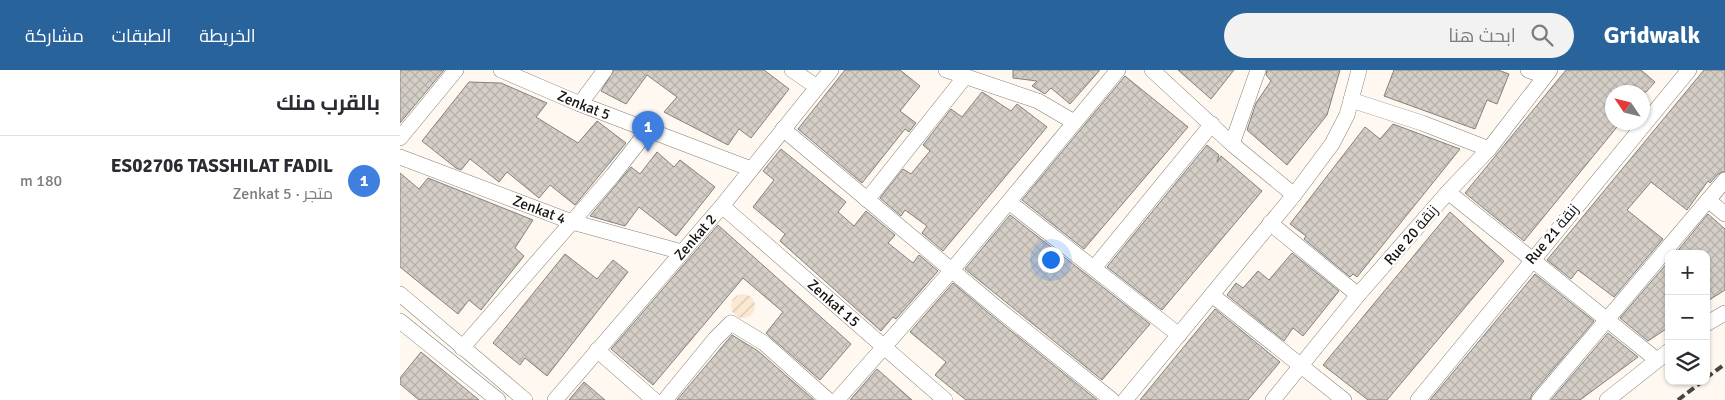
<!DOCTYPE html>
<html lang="ar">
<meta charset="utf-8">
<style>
body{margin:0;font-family:Signika,Cairo,sans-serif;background:#f2f2f3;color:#2b2b33;direction:rtl}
.controls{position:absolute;right:15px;bottom:15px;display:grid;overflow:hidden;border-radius:10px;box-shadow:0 1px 4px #0004}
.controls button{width:45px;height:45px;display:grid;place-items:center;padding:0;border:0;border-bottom:1px solid #e1e1e2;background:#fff;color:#2b2b33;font:25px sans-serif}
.compass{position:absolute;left:1205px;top:15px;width:45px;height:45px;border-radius:50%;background:#fff;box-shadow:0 1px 4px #0004;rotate:305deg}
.you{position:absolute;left:650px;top:189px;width:18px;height:18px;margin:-12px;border:4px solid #fff;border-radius:50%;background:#1a73e8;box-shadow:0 0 0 8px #1a73e833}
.badge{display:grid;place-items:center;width:32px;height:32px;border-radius:50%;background:#28649b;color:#fff;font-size:16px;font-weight:700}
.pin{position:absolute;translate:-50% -41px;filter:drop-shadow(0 1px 2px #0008)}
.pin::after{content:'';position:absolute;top:26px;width:18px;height:15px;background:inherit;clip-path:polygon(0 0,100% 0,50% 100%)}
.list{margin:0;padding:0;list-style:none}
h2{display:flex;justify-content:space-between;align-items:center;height:65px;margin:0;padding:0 20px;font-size:21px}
h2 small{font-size:16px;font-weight:400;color:#7c7c81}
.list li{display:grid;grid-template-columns:32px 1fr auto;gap:15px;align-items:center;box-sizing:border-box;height:90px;padding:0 20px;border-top:1px solid #e1e1e2}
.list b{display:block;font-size:19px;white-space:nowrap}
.list p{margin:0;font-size:16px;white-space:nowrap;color:#7c7c81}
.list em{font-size:16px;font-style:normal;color:#7c7c81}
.icon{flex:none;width:28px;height:28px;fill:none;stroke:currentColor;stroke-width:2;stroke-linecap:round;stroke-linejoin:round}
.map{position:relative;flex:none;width:1325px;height:330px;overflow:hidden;direction:ltr}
header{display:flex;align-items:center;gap:30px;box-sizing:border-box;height:70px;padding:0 25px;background:#28649b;color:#fff}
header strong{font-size:24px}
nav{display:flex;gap:28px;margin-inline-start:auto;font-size:18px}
.search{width:350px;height:45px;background:#f2f2f3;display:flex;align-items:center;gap:12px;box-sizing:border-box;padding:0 18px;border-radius:28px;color:#7c7c81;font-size:19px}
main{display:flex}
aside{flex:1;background:#fff}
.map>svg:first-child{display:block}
</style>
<header>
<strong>Gridwalk</strong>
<div class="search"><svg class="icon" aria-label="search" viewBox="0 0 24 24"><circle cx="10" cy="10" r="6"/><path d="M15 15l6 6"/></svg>ابحث هنا</div>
<nav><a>الخريطة</a><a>الطبقات</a><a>مشاركة</a></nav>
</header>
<main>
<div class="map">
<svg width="1325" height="330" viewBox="0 0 1325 330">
<defs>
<pattern id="garden-furrows" width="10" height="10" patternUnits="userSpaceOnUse" patternTransform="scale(1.25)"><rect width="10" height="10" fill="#fbe8d3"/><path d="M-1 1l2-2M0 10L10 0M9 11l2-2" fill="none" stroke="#d6c6b4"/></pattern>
<pattern id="building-cross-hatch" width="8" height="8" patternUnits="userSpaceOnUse" patternTransform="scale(1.25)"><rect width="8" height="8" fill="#d4cec7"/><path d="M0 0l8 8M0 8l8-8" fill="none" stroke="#b5b0aa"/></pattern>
</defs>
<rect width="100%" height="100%" fill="#fef8f1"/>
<circle fill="url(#garden-furrows)" cx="343" cy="236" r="12"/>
<g fill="url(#building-cross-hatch)" stroke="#86817b">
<polygon points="0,0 44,0 0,53"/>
<polygon points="214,0 364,0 389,19 351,68 339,59 328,75 264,42 277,27 247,5 226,34 201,21"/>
<polygon points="445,0 500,0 520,16 500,41 516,53 509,62 505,59 462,113 398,59"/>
<polygon points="613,0 700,0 670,34 651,18 645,24 632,16 637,11 613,8"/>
<polygon points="778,0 834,0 811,29"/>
<polygon points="867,0 940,0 927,45 887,95 847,60 856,33 871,11 866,5"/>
<polygon points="994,0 1098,0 1109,4 1097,34 1087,30 1075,59 984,26"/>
<polygon points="1166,0 1241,0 1255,12 1246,22 1212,22 1212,52 1221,52 1124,171 1065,123"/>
<polygon points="1304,0 1325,0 1325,101 1318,104 1310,113 1308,111 1287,140 1251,112 1227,140 1263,169 1214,227 1178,200 1171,209 1147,190"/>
<polygon points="725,6 788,57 684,179 622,130"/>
<polygon points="69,12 101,13 147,33 136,47 178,73 197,51 226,73 175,135 150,115 139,128 107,102 99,112 70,89 61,100 56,98 22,71"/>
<polygon points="582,22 611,41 617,34 647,57 543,181 522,163 527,156 505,140 501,146 480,128 503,99 511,104 530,81 523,75 551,39 562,47"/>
<polygon points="993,54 1060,79 957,207 953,204 950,207 904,169 906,166 890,154 965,57 980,69"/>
<polygon points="807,75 819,85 817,92 821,86 862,121 762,240 707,197"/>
<polygon points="381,79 446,132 438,142 454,156 466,141 495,165 488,173 513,193 519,185 538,201 496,249 493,247 481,261 380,171 385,164 353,137 374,110 363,101"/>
<polygon points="257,82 274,97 280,90 315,117 276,166 239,137 225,156 190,146 231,97 240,104"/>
<polygon points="0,103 19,119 28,108 133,150 115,178 124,186 81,240 69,230 58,244 0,197"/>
<polygon points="1050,142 1104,191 987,330 968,330 923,295"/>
<polygon points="1308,144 1325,159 1325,220 1306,232 1306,184 1275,184"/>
<polygon points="610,145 750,254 702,310 565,199"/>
<polygon points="318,155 451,274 420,310 366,263 383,242 343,208 253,315 211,279"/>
<polygon points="892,183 939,221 903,266 893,258 884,271 827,225 836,213 843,218 858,201 869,210"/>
<polygon points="165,184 197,209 213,190 228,202 147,306 125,288 120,295 93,273"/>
<polygon points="1269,191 1269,257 1248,271 1220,248"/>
<polygon points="1135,204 1194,251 1132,324 1130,330 1030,330"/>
<polygon points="553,213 586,241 697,330 566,330 535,305 546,292 510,262"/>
<polygon points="815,239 880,292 848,330 740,330"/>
<polygon points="1208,263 1238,287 1180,330 1151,330"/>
<polygon points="332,265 358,281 414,330 277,330"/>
<polygon points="21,282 79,330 19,330 0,314 0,308"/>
<polygon points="477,299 512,330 450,330"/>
<polygon points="184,312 205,330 169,330"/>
</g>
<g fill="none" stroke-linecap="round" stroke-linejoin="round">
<defs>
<g id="minor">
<path id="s1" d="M101,0L180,34L351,99"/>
<polyline points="392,0 417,17"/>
<polyline points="546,0 638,31 674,52"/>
<polyline points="752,0 832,74 894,125"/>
<polyline points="1128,0 1144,6"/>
<polyline points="951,30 1022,53 1089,79"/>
<polyline points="180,34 205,0"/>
<polyline points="383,59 592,234 712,330"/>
<polyline points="0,68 56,0"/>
<polyline points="832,74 858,0"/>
<path id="s2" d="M0,87L172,152L282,182"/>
<polyline points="1048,122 1257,290"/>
<polyline points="467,130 564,8"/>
<polyline points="1308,130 1325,144"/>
<polyline points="609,132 779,265"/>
<path id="s3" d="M322,136L545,330"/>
<polyline points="870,153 958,225"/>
<polyline points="694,198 812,54"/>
<polyline points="0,224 125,330"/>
<polyline points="812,225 944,330"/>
<polyline points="0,251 98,330"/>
<polyline points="1306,254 1325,243"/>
<polyline points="62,278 213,105 249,59"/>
<polyline points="197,280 254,330"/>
<path id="s4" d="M155,330L322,136L431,0"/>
<polyline points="265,330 315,269 331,253 364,273 428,330"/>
<polyline points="437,330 552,200 718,0"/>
<polyline points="725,330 894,125 932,74 947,45 959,0"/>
<polyline points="873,330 958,225 1048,122 1089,79 1150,0"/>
<polyline points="1018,330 1289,0"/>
<polyline points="1139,330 1325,110"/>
<polyline points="1207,330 1269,281"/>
</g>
</defs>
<use href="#minor" stroke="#87817b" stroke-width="16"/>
<use href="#minor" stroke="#fff" stroke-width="15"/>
<g stroke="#484542" stroke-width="4" stroke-dasharray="8 4" stroke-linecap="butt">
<polyline points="1306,308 1325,294"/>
<polyline points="1278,330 1303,311"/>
</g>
</g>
<g text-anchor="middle" stroke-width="5" stroke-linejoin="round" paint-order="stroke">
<g font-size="15" fill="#151210" stroke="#fff">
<text dy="5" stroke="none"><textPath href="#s1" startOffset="90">Zenkat 5</textPath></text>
<text dy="5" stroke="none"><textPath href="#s2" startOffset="149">Zenkat 4</textPath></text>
<text transform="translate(1152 164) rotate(-50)" y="5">Rue 21 زنقة</text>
<text transform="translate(1011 165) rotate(-49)" y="5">Rue 20 زنقة</text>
<text dy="5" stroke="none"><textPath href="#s4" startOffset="215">Zenkat 2</textPath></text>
<text dy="5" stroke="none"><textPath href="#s3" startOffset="148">Zenkat 15</textPath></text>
</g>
</g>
</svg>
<div class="controls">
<button>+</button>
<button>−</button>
<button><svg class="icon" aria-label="layers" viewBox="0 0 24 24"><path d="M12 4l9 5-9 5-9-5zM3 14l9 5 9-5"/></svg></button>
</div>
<svg class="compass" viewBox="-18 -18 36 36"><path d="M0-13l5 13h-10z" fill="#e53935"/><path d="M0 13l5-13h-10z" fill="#7c7c81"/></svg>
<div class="you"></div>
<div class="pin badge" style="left:248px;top:82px;background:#3f7fe0">1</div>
</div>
<aside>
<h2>بالقرب منك<small></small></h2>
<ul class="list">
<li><span class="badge" style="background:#3f7fe0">1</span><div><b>ES02706 TASSHILAT FADIL</b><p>متجر · Zenkat 5</p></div><em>180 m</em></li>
</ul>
</aside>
</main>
